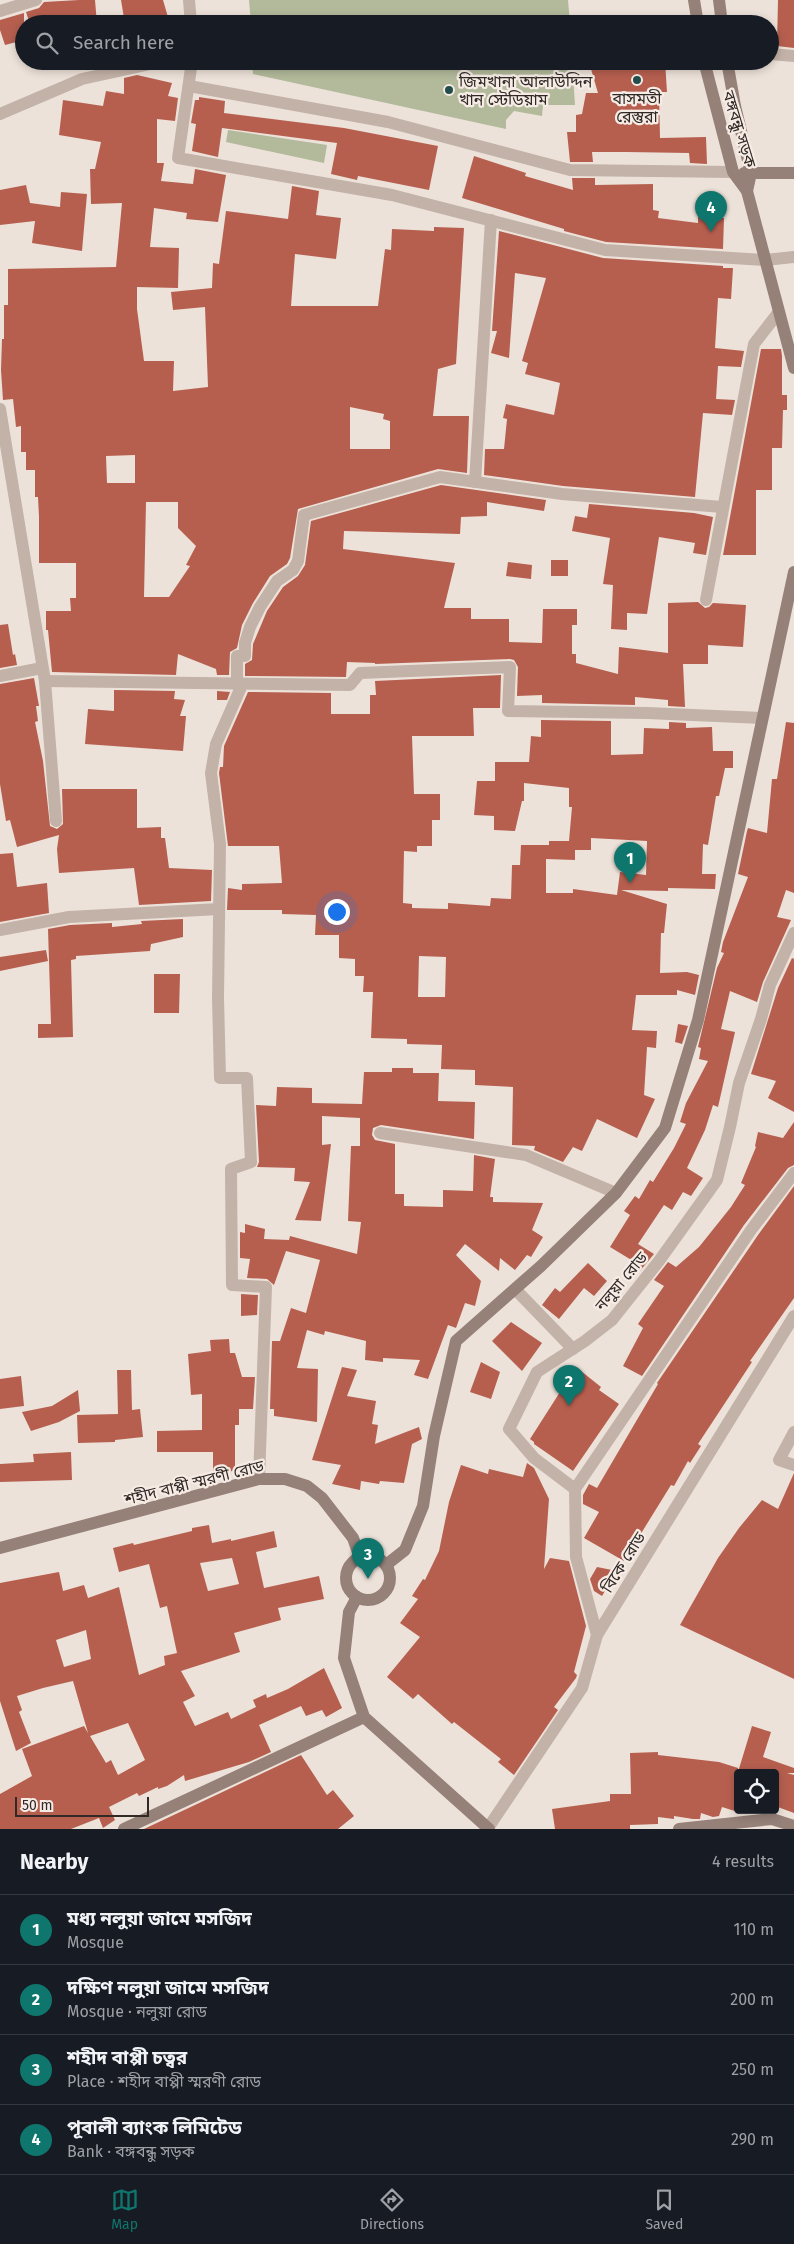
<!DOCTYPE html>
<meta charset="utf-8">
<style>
body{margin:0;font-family:"Fira Sans","Noto Sans Bengali",sans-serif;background:#20242c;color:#f1f3f6}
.controls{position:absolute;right:15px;bottom:15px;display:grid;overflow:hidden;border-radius:5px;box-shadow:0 2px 8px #0003}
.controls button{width:45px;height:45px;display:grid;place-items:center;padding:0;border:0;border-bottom:1px solid #363941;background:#171b24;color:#f1f3f6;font:25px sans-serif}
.scale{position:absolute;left:15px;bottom:12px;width:134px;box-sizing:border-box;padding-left:5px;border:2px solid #312926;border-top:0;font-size:14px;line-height:18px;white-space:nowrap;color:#312926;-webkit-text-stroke:4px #f6ece5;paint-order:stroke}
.you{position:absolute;left:336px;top:911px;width:18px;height:18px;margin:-12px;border:4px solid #fff;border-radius:50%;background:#1a73e8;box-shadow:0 0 0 8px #1a73e833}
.badge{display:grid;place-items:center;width:32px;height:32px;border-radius:50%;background:#0f766e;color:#fff;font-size:16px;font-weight:700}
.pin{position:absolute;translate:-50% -41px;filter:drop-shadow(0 1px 2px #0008)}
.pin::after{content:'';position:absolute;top:26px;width:18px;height:15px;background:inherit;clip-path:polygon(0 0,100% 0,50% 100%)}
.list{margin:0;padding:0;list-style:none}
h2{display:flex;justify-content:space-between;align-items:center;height:65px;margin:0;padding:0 20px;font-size:21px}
h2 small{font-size:16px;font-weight:400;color:#9ea1a6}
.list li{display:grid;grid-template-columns:32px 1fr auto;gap:15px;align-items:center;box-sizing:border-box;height:70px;padding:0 20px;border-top:1px solid #363941}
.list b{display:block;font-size:19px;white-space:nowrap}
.list p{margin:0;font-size:16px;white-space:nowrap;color:#9ea1a6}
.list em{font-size:16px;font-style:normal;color:#9ea1a6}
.icon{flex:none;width:28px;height:28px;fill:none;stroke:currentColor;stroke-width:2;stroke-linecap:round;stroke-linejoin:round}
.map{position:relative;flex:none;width:794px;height:1829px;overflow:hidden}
.search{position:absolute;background:#171b24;box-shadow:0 2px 8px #0003;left:15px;right:15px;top:15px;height:55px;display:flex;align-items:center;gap:12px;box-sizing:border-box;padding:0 18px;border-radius:28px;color:#9ea1a6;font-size:19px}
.sheet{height:345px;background:#171b24}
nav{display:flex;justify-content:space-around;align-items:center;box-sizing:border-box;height:70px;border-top:1px solid #363941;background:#171b24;font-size:14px;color:#9ea1a6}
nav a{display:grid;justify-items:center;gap:2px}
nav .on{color:#0f766e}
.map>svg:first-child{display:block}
</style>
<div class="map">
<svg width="794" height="1829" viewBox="0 0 794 1829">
<rect width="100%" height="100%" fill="#ede2d9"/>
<g fill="#b2ba9b">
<polygon points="249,0 568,0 570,24 251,24"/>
<polygon points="252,61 572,61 575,105 543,105 542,116 514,111 506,120 506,129 253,74"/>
<polygon points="228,130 327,145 324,163 226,142"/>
</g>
<g fill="#b65f4f" fill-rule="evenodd">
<polygon points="79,0 95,0 97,24 30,24 26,12 39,8 44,2"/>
<polygon points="121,0 163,0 170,24 125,24"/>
<polygon points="778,0 794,0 794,48 777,46"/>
<polygon points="24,13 24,40 5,45 0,30 0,20"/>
<polygon points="609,61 665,61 667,92 659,92 660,138 706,137 707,164 690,163 689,153 626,152 592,152 593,162 570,162 567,132 576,132 576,115 582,114 586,93 598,93 591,69 609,64"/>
<path d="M137,75L172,83L168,96L178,98L175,121L157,119V163H164L161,181L193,184L195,169L226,175L218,222L186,219L187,213L154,208L150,247L179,248L178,288L137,287V309L144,361H174L173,391L208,387L205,307L173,310L171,292L212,288L213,263L219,264L226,211L288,219L292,186L319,191L316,215L341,218L336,259L295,254L291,306H378L385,249L391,250L392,229L434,231V227L464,228L456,364L438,369L433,416H469L467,473L438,469L298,509L290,558L287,564L270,576L253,603L242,625L237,648L230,652L229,675H217L216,669L178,654L176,675L52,672L48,630H46V611H71L70,598H76V563H39V517L38,497H35V470H26V452H21V426L16,427L13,399L3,400L1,370L2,339H4V305H8V269L116,267L122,203L91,204L90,169H95L101,142L59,135L63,100L103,106L106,91L124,94V78ZM350,407L384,414L383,419L390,421V449H350ZM135,455V483H107L106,456ZM146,502H178V528L196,546L186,565L190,566L169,597H144Z"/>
<polygon points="199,97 225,101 224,113 344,128 438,146 429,190 358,176 357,180 331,174 337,143 222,128 218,157 192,151 196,124 191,123 195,100 199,100"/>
<polygon points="474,156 526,173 525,176 573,190 572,178 595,178 595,185 653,184 653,210 659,211 658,218 698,223 698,217 724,218 723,249 606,242 564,231 564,229 462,198"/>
<polygon points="26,185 30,203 60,207 61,192 87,194 82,251 32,243 35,221 0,225 0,190"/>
<polygon points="499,231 603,258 723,266 723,268 733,268 731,299 718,298 715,348 744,351 741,367 718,366 716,399 735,400 732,415 703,413 695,497 563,486 484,475 485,449 504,449 507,419 503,418 506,404 554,415 560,383 525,374 528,363 522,361 546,278 515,273 509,358 491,353 497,331 492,331"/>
<polygon points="761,349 781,349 782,356 782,395 787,395 787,410 783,410 782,448 772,448 772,490 756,490 756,555 723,555"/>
<polygon points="441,485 546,500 544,511 487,502 487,516 461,517 460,534 344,531 343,549 455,563 444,608 471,608 471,619 509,619 509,642 542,643 543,609 577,609 577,625 572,625 572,654 576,654 576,663 618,674 619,647 668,653 668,603 698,602 705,608 709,607 713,603 746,605 743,647 708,645 708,664 683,664 685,707 668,706 668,700 635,697 635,705 542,703 542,695 517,696 518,667 514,660 510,659 375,664 375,663 347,662 346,677 245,676 245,664 252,660 253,644 267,611 283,587 298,576 305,565 311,521"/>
<polygon points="589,504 694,513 713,517 706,555 693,553 695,543 659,537 647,614 627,613 627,630 611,629 613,585 603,584 610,538 572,531 575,516 587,518"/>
<rect x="551" y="560" width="17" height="16"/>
<polygon points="508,562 532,565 531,579 506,576"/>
<polygon points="8,624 13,655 15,654 17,665 0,668 0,625"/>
<path d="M501,675L500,708H473L474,736H412L414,794H440V820H432V846H417V852L404,851L403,903L412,904V908L448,909V903L490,906L491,898L511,899L512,865H520L521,845H549V841H569L572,807H569V788L524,783V801H522L515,831L494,830V816L474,815L477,781H495V762H529L531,736L541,737V720L611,721V755L643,754L644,728L669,729V722L686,723V728L712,727L713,751H733V768H725L719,796H716L708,845L703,844L702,874H716L715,889L668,888V891L621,890L667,904L664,933H661L660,973L687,972L699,975L695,995L677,990V995H636L632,1030L657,1031L656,1048L647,1047L644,1095L655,1099L637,1138L597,1119L582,1151L573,1147L563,1162L534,1150L535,1146L512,1145L513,1087L475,1085V1070L441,1069L442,1045L407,1044V1039L371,1038L373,992H363L364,976H355V959L339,958V935H315L316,915L282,914V910H227L228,888L242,890V884L282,883L279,846H228L219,773L220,767H223L224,746L248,692L331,693V714H370V695H376L375,681ZM591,838L647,841L646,875L620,872L617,895L573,889V893H546V859L575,860V850H591ZM419,956L446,957L445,997H418Z"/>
<polygon points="34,678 39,706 36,706 38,721 35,722 43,761 50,826 57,829 63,824 62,789 137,789 137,828 161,827 161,838 165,838 169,868 212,870 211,901 139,905 134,868 59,873 57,849 59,835 17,847 10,820 6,821 0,784 0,684"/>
<polygon points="114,690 175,691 174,699 185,700 180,716 186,716 183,751 85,744 88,709 114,711"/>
<polygon points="217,691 230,692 227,700 217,700"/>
<polygon points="786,722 794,723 794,893 786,890 777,917 791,920 763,982 757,1002 730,991 721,1029 735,1032 718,1107 713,1105 705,1130 687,1168 703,1178 691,1196 683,1192 672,1210 664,1205 638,1244 654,1254 640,1271 636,1268 638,1264 610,1247 630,1215 624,1211 635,1196 639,1199 650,1180 653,1182 674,1148 686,1124 680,1122 686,1103 708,1061 699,1059 701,1048 698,1047 717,968 724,953 721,952 723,942 748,877 738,874 747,831 748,828 767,833 772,779 777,779"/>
<polygon points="13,853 17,887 47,883 49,913 0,922 0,854"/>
<polygon points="183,919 183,937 151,944 150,951 76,956 76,959 71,960 73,1037 38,1038 38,1024 51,1024 48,929 70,925 112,923 112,927 142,924 141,921"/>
<polygon points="46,950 48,961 0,971 0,957"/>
<polygon points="792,958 794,959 794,1112 768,1098 776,1081 751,1074 778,988"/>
<polygon points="154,974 180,974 179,1013 154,1013"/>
<polygon points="678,1024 688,1026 682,1044 675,1042"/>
<polygon points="392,1068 413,1068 413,1073 439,1073 438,1101 475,1102 474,1139 381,1125 373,1128 372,1135 375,1140 395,1144 395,1194 404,1194 404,1206 443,1207 443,1190 473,1191 474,1155 495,1159 490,1197 493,1197 493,1202 543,1203 532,1230 543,1237 531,1257 527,1255 515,1270 500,1258 499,1271 465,1244 456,1255 481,1281 475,1306 465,1303 456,1328 448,1325 428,1379 414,1375 420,1360 383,1358 383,1362 365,1360 366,1341 325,1331 324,1335 307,1330 297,1368 318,1369 317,1422 274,1416 274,1409 270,1409 272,1341 280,1341 291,1308 306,1313 320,1260 286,1251 274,1285 267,1279 247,1278 250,1259 240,1258 240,1232 245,1233 245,1224 265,1229 264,1239 289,1240 290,1236 357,1254 361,1222 348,1221 351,1146 360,1146 360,1118 322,1116 322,1145 331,1144 321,1221 295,1220 310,1182 294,1181 295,1168 257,1167 259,1162 256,1105 276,1106 277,1087 312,1088 312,1103 362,1104 364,1072 392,1072"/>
<polygon points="794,1122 794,1165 788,1168 744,1225 642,1376 623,1366 643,1328 638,1324 664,1286 654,1280 668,1262 676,1267 699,1247 731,1207 745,1185 741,1183 756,1147 755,1146 758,1132 783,1138"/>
<polygon points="794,1186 794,1298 750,1361 752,1362 698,1444 701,1446 690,1463 688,1461 674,1486 671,1485 624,1561 584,1538 599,1512 583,1504 583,1495 589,1484 597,1488 658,1384 657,1383 758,1235"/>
<polygon points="588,1263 607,1281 594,1296 584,1288 559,1319 542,1305 555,1288 560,1292"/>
<polygon points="241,1294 258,1295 257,1315 241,1316"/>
<polygon points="511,1322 542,1343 522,1371 492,1341"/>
<polygon points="229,1339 230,1353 235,1353 242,1377 255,1377 253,1409 239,1409 239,1425 235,1425 235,1471 213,1472 213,1452 157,1452 157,1431 202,1430 202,1394 191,1395 188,1354 211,1351 210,1340"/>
<polygon points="481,1362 500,1372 491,1399 470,1392"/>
<polygon points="342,1367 357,1370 347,1396 376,1401 372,1424 378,1425 375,1444 419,1427 422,1439 412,1444 404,1483 380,1481 379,1484 361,1481 360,1490 332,1484 341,1465 312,1460"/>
<polygon points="576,1367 601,1387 599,1390 619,1404 573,1471 534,1444 534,1442 530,1439"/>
<polygon points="117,1370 131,1370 132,1410 140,1409 143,1437 115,1440 115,1442 78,1443 77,1415 118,1414"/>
<polygon points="21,1376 24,1406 0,1409 0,1379"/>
<polygon points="78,1390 80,1411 59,1422 31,1431 22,1412 52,1406"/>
<polygon points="71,1452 72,1480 0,1482 0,1464 34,1462 33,1454"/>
<polygon points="527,1463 534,1468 549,1499 544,1569 550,1558 569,1561 586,1626 574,1672 577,1675 576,1678 554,1707 558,1710 514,1775 498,1762 501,1759 454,1722 452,1724 418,1694 413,1699 387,1677 420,1637 400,1623 418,1599 412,1596 423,1579 425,1580 439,1551 449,1502 461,1465 488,1474 489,1469 523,1477"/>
<polygon points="794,1473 794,1679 680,1625 718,1558 739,1528 762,1500 778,1509"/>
<path d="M209,1525L212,1543L231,1539V1541L274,1531L277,1547L256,1552L264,1588L319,1576L324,1599L278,1608L281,1620L234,1633L240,1652L181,1671L195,1696L183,1702L195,1726L228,1712L231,1719L256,1707L253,1700L266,1694L267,1698L288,1689L324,1668L342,1708L326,1717L322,1710L306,1716L301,1706L259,1725L271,1752L249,1762L185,1781L184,1775L167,1786L158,1789V1787L139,1796L137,1793L109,1807L115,1820L103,1828L99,1818L71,1829H0V1794L32,1776L22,1749L84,1726L88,1733L73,1681L43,1688L17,1696L22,1710L19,1712L31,1743L16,1751L0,1701V1583L59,1572L63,1591L84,1585L88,1598L119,1587L139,1675L165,1665L164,1656L177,1653L167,1606L160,1608L149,1564L119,1572L113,1548L133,1543L134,1545L192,1531V1528ZM232,1558L239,1584L208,1591L200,1563ZM86,1630L91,1659L64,1667L56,1640ZM128,1723L145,1760L118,1775L111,1760L106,1763L90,1736Z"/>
<polygon points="597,1567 617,1571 602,1596 594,1591 590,1579"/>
<polygon points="752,1726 771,1732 763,1757 794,1768 794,1773 787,1773 794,1775 794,1813 775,1806 775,1773 738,1773 738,1812 722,1807 719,1816 713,1817 701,1813 700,1819 693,1819 674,1816 674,1819 658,1817 658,1824 630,1825 630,1829 555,1829 552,1809 610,1801 610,1794 631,1794 630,1753 658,1752 658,1755 719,1762 738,1768 738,1772"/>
<polygon points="301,1755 327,1795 333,1790 354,1816 338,1829 144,1829"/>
</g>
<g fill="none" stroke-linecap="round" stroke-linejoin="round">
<g stroke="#c3b2a7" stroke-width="12">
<polyline points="189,0 191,24"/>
<polyline points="0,11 36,0"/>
<polyline points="770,54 794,56"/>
<polyline points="192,61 178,158 392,195 605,250 765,260 794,257"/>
<polyline points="189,86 388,122 570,170 733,172"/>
<polyline points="0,114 82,79 164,61"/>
<polyline points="0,409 45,681 56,821"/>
<polyline points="475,482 491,220"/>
<polyline points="706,600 754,344 778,313"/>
<polyline points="0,676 42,668"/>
<polyline points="45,681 350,685 360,673 510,667 508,711 647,713 762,718"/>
<polyline points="237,685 237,656 245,656 245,643 250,627 260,607 277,581 293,570 298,561 304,515 440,477 562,494 722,507"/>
<polyline points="242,685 216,744 211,773 220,844 218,998 220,1078 247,1078 251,1162 231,1169 232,1285 266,1287 259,1479"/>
<polyline points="0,930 69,917 219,909"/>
<polyline points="380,1133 526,1155 616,1193"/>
<polyline points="515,1289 573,1349"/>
<polyline points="794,1432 779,1460 794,1465"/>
<polyline points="575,1489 751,1230 794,1173"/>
<polyline points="597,1635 576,1557 575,1489 534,1458 509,1429 537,1372 585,1341 612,1320 659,1261 717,1180 730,1127 739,1083 761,1019 770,985 794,933"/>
<polyline points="488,1828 582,1688 597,1635 794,1316"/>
</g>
<g stroke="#968179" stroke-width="12">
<polyline points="694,0 698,24"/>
<polyline points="719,0 722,24"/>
<polyline points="704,61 733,172 747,191 794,368"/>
<polyline points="727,61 735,106 751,173 747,191"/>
<polyline points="744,173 794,173"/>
<polyline points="0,1548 259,1479 285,1479 307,1486 322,1498 353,1538 360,1558"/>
<circle cx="368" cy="1578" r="22"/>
<polyline points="386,1565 405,1550 423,1506 434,1436 456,1341 541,1266 616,1193 665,1128 698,1020 794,572"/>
<polyline points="357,1597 349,1612 344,1658 364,1717 489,1829"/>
<polyline points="124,1829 364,1717"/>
<polyline points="679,1829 772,1819 794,1826"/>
</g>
</g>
<g fill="#224d4c" stroke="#f6ece5" stroke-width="2">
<circle cx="637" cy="80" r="5"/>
<circle cx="449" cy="90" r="5"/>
</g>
<g text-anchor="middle" stroke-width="4.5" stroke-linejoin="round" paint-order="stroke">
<g font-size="16" fill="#312926" stroke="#f6ece5" text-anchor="start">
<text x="459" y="87">জিমখানা আলাউদ্দিন<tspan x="459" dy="18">খান স্টেডিয়াম</tspan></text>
<text x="637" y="104" text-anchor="middle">বাসমতী<tspan x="637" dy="18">রেস্তুরা</tspan></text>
</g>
<g font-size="16" fill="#312926" stroke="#f6ece5">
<text transform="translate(740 129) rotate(73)" y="6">বঙ্গবন্ধু সড়ক</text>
<text transform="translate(621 1281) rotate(-50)" y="6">নলুয়া রোড</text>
<text transform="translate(194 1482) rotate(-14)" y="6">শহীদ বাপ্পী স্মরণী রোড</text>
<text transform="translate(623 1562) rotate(-58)" y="6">বিকে রোড</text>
</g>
</g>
</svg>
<div class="controls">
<button><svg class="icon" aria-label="locate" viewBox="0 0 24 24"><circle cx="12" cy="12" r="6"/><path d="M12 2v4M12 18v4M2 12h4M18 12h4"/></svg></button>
</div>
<div class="scale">50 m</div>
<div class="you"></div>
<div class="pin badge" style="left:630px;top:883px">1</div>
<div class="pin badge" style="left:569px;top:1406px">2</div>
<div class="pin badge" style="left:368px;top:1579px">3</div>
<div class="pin badge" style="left:711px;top:232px">4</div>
<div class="search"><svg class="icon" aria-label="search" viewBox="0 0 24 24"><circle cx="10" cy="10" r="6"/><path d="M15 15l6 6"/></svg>Search here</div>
</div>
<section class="sheet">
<h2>Nearby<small>4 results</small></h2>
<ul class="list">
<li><span class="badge">1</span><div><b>মধ্য নলুয়া জামে মসজিদ</b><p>Mosque</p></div><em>110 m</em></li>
<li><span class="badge">2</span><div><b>দক্ষিণ নলুয়া জামে মসজিদ</b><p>Mosque · নলুয়া রোড</p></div><em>200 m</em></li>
<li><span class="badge">3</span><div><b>শহীদ বাপ্পী চত্বর</b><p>Place · শহীদ বাপ্পী স্মরণী রোড</p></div><em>250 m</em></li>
<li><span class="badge">4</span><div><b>পূবালী ব্যাংক লিমিটেড</b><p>Bank · বঙ্গবন্ধু সড়ক</p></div><em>290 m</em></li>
</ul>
</section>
<nav>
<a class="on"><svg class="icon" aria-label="map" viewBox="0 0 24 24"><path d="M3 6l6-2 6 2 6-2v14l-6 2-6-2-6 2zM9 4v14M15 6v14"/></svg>Map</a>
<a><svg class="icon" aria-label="directions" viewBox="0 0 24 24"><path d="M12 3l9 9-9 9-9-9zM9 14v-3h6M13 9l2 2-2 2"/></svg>Directions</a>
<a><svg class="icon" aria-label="saved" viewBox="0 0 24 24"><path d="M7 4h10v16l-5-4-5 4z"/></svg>Saved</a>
</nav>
